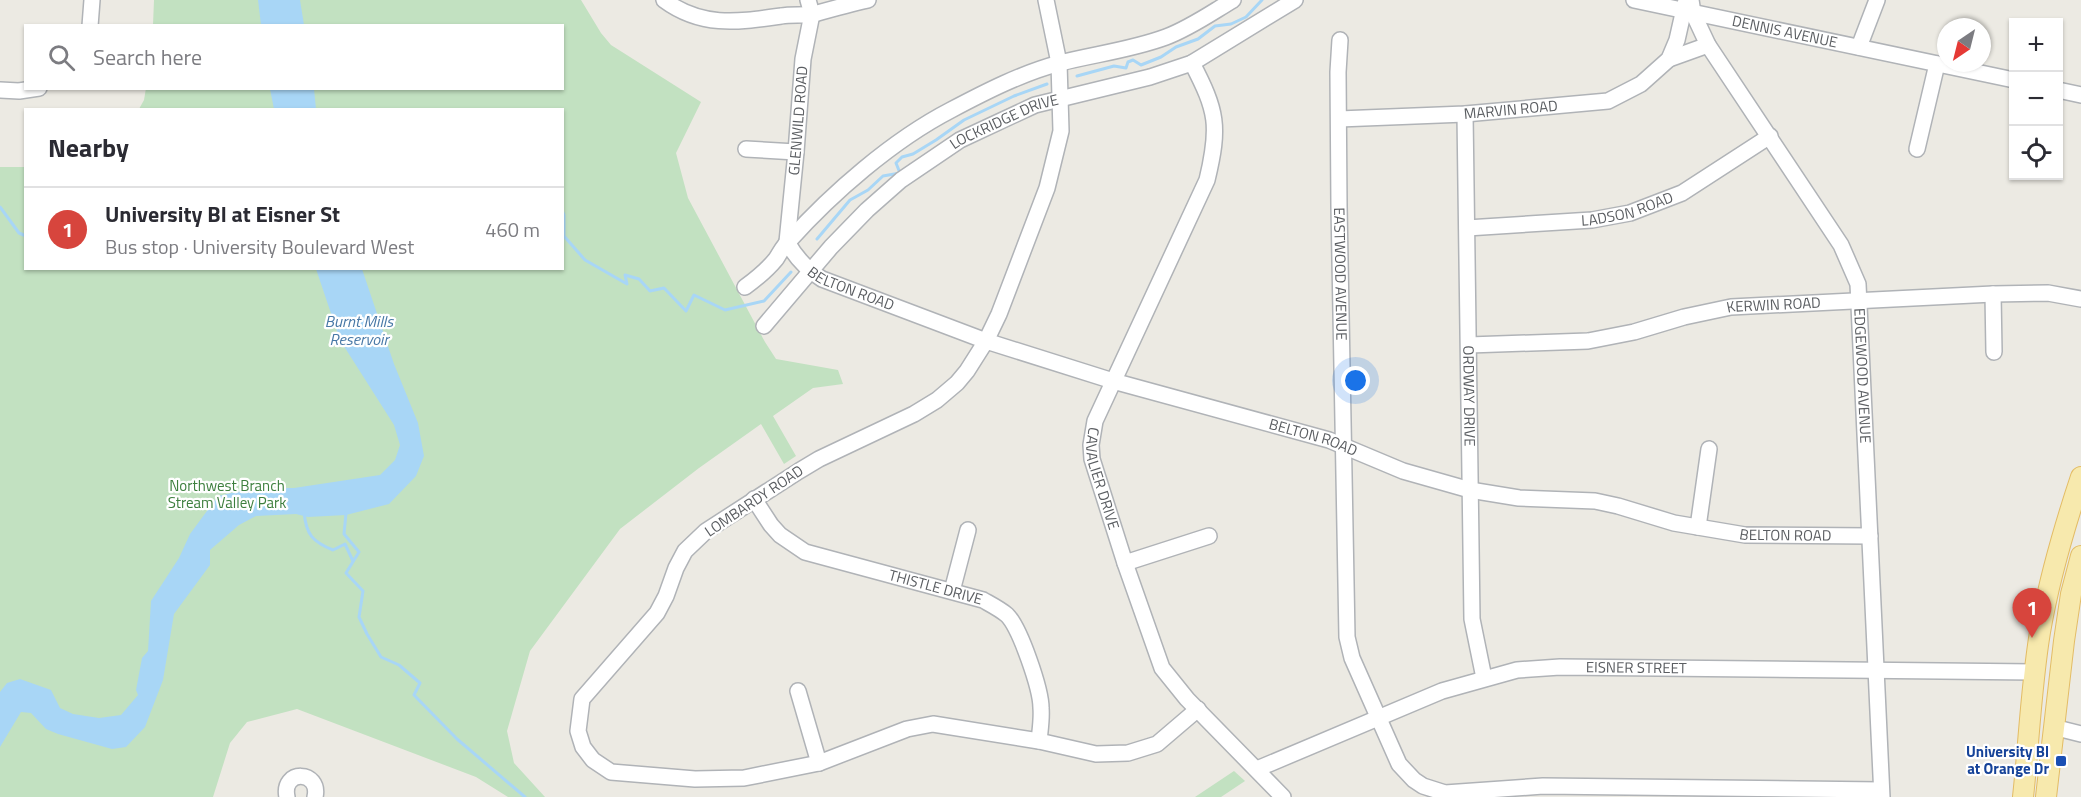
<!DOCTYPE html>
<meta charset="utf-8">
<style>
body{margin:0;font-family:"Titillium Web",sans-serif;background:#f2f2f3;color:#2b2b33}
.controls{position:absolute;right:18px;top:18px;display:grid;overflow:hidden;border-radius:0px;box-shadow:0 2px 4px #0004}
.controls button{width:54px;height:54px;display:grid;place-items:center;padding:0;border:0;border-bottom:2px solid #e1e1e2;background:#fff;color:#2b2b33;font:30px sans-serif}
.compass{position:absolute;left:1937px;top:18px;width:54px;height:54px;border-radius:50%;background:#fff;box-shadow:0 2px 4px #0004;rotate:215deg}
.you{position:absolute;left:1356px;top:381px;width:21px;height:21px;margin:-15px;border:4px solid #fff;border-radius:50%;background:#1a73e8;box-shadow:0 0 0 9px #1a73e833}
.badge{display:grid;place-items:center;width:39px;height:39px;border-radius:50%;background:#d7453d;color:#fff;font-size:20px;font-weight:700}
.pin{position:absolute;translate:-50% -50px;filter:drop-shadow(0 2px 3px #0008)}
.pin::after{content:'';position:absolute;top:32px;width:21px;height:18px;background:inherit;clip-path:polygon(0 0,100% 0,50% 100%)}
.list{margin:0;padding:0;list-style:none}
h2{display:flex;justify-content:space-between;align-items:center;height:78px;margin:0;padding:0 24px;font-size:26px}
h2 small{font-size:20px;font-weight:400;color:#7c7c81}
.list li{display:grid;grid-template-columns:39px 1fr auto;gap:18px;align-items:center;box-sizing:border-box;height:84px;padding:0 24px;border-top:2px solid #e1e1e2}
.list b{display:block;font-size:22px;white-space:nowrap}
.list p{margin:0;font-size:20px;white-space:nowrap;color:#7c7c81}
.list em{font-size:20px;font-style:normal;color:#7c7c81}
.icon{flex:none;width:33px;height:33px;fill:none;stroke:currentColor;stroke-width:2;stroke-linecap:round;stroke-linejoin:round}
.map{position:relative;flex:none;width:2081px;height:797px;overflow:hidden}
.search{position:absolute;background:#fff;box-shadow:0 2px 4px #0004;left:24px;top:24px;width:540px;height:66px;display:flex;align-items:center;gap:15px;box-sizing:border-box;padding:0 21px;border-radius:0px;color:#7c7c81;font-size:22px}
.panel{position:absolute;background:#fff;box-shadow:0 2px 4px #0004;left:24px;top:108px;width:540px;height:162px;border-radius:0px}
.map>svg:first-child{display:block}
</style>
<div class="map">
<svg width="2081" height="797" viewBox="0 0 2081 797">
<rect width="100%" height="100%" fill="#eceae3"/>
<g fill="#c2e1c1">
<polygon points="154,0 581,0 601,33 611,45 701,102 676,153 688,198 765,342 776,359 838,370 843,384 813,388 773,416 796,456 784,464 761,424 699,468 620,529 530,651 507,731 514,763 545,797 508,797 476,777 297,709 247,722 230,743 213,797 0,797 0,167 25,167 26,268 562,268 562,110 139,109 144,100 146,88 562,88 562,26 153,25"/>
<polygon points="1234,771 1245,781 1221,797 1195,797"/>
</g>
<g fill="#a8d6f6">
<polygon points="258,0 300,0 304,25 261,25"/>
<polygon points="270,89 314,89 316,109 274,109"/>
<polygon points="316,269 362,269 394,364 418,423 424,456 416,476 389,504 346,515 308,517 296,514 256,516 239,525 210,550 210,565 174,614 163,680 145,727 126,747 112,749 58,734 46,729 31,713 21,712 0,747 0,692 7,683 20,679 51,690 60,708 73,714 99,718 121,715 138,695 136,690 142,658 148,651 151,601 179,558 190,534 218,496 254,488 294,488 380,475 395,460 400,445 394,425 340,340"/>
</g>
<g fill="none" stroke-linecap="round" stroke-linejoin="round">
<g stroke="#a8d6f6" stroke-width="3">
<polyline points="1077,76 1114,66 1126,68 1128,62 1133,60 1141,65 1161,57 1176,47 1198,39 1215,26 1231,24 1246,17 1262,0"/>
<polyline points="0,207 19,233 26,236"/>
<polyline points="562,210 564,215 564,236 585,260 627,284 625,275 639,279 650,291 664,288 686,311 694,295 725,310 764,301 791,272"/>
<polyline points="817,239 850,200 868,190 883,176 900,173 896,163 902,157 913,154 936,140 964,120 1014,96 1047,84"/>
<path d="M304,512C306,535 313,542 333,550L345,544L353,561"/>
<polyline points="346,513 344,534 359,552 346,573 363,591 359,617 367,634 381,657 399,665 420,683 414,695 457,739 525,797"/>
</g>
<defs>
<g id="minor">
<path d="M664,0C702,28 738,22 781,16C792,14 803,16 814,14C832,9 850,4 868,0"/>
<polyline points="1046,0 1059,63 1061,131 1047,188 999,314 986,341 967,371 957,383 937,400 914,414 819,459 799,471 706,531 685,551 676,568 666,596 657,613 582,699 578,731 583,747 593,760 611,772 695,779 744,778 819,763 907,729 933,724 1039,741 1096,754 1128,753 1157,744 1198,709"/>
<path id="s1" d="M1634,0L2014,80"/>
<path id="s2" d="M1691,0L1693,13L1708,45L1841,245L1858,284L1882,797"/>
<polyline points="90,26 92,0"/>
<path id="s3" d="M1340,40L1338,72L1339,206L1347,637L1352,658L1399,764L1414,780L1423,786L1445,793L1543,786L1881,790"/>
<polyline points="1859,47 1877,0"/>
<polyline points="1669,59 1708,45"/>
<path id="s4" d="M1192,63C1217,111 1220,126 1207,180L1095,421L1091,445L1092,459L1125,563L1162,668L1187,699L1283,797"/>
<polyline points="0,90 19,91 39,88"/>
<polyline points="2058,90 2081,95"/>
<path id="s5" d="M1465,114L1472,619L1484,678"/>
<path id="s6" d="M1339,119L1465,114L1608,101L1641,84L1669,59L1677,40L1686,0"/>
<polyline points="746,149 796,152"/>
<polyline points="1917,149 1937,64"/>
<path id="s7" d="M1467,228L1592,220L1630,213L1682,193L1770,136"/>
<path id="s8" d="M787,242C796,258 806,269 822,279L986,341L1113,381L1329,440L1403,471L1470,490L1519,498L1595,501L1618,506L1674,523L1745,535L1870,536"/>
<path id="s9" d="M787,242L796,152L803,59L812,14L808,0"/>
<path d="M745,287C756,279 767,270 776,259C780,253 783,246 789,241C832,193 893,140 951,110C985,92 1022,73 1060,63C1095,54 1131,50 1166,37C1190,28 1211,13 1233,0"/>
<polyline points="1993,294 1994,352"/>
<path id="s10" d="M764,326L831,247L867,210L901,180L960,140L1035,105L1150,77L1192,63L1295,0"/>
<path id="s11" d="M1469,345L1588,341L1634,332L1684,317L1731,307L1993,294L2048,293L2081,299"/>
<path id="s12" d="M754,499L771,525L780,535L805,552L983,600C990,604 1000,609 1007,615C1020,628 1041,689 1041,708C1042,719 1040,730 1039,741"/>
<polyline points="1698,527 1709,449"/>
<polyline points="1125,563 1209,536"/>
<polyline points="952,591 968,530"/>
<polyline points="798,691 819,763"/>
<polyline points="2053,727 2081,734"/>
<path id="s13" d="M1257,769L1442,691L1517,670L1560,667L2035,672"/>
<path d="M287,797C281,769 321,770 315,797"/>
</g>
<g id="major">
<path d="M2023,797C2029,742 2031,687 2040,632C2049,579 2064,528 2081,477"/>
<polyline points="2046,797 2064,641 2071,594 2081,556"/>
</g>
</defs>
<use href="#minor" stroke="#b0b3b7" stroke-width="18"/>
<use href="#major" stroke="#e3bc65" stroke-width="22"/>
<use href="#minor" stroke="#fff" stroke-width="15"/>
<use href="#major" stroke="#f7e9ad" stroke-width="20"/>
</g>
<rect fill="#1a4fb4" stroke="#fff" stroke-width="2" x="2055" y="755" width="12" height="12" rx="3"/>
<g text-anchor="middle" stroke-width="4.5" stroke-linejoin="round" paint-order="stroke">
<g font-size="15" fill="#5b5e62" stroke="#fff">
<text dy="5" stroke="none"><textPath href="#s1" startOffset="154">DENNIS AVENUE</textPath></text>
<text dy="5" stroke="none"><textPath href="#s6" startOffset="172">MARVIN ROAD</textPath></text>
<text dy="5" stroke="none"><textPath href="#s9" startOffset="122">GLENWILD ROAD</textPath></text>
<text dy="5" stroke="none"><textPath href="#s10" startOffset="320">LOCKRIDGE DRIVE</textPath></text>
<text dy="5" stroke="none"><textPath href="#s7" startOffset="162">LADSON ROAD</textPath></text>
<text dy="5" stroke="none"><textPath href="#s3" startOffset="234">EASTWOOD AVENUE</textPath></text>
<text dy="5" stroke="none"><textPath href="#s8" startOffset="82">BELTON ROAD</textPath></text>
<text dy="5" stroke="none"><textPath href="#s11" startOffset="309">KERWIN ROAD</textPath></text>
<text dy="5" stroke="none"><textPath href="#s2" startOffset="423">EDGEWOOD AVENUE</textPath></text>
<text dy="5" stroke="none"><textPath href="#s5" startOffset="282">ORDWAY DRIVE</textPath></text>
<text dy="5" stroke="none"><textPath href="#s8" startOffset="568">BELTON ROAD</textPath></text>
<text dy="5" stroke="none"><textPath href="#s4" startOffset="447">CAVALIER DRIVE</textPath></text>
<text transform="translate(754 501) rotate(-34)" y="5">LOMBARDY ROAD</text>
<text dy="5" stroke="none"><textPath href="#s8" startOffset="1054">BELTON ROAD</textPath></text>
<text dy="5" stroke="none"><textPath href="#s12" startOffset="210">THISTLE DRIVE</textPath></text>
<text dy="5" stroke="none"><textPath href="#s13" startOffset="398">EISNER STREET</textPath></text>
</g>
<g font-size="15" fill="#3d7f3e" stroke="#fff">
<text x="227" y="491">Northwest Branch<tspan x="227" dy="17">Stream Valley Park</tspan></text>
</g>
<g font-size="15" font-weight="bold" fill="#164399" stroke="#fff" text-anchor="end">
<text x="2049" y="757">University Bl<tspan x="2049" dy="17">at Orange Dr</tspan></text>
</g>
<g font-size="16" font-style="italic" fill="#4878a6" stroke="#fff">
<text x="359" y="327">Burnt Mills<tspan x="359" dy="18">Reservoir</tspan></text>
</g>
</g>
</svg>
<div class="controls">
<button>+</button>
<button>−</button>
<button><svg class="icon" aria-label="locate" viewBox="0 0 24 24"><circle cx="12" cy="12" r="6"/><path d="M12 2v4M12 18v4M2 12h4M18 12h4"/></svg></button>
</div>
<svg class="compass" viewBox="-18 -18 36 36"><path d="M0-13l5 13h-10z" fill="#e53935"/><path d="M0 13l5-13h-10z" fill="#7c7c81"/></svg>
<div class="you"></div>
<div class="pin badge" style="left:2032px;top:638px">1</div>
<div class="search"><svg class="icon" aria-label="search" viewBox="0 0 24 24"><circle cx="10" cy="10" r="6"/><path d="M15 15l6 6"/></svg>Search here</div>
<section class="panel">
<h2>Nearby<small></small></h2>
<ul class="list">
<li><span class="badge">1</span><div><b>University Bl at Eisner St</b><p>Bus stop · University Boulevard West</p></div><em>460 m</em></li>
</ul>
</section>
</div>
